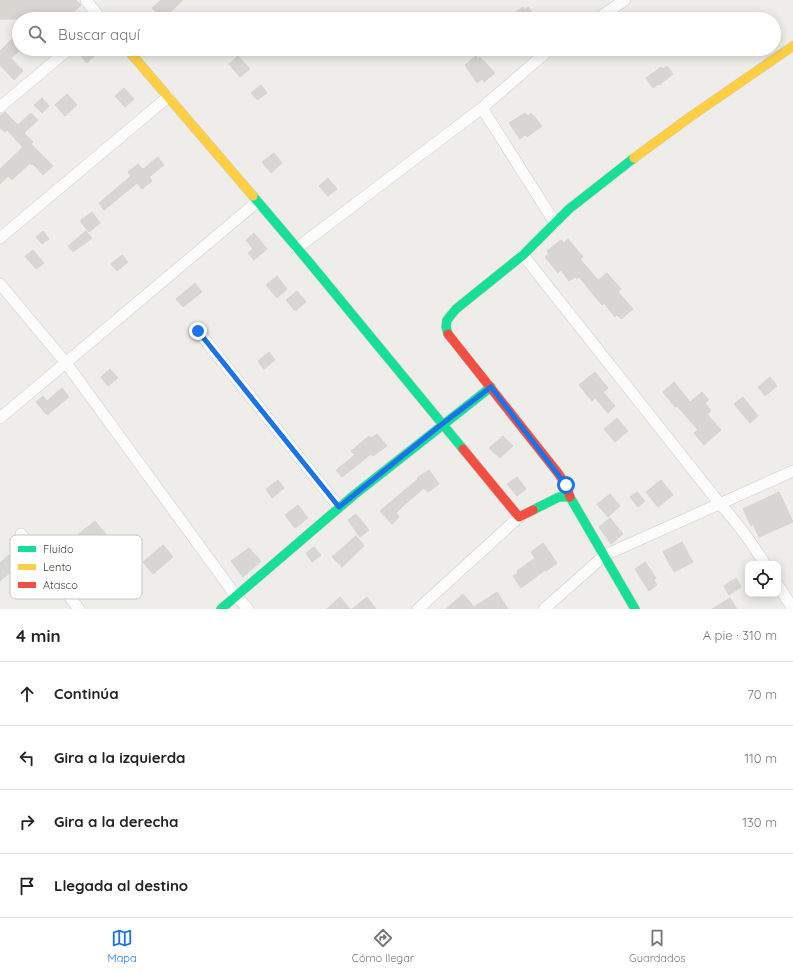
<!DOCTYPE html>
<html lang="es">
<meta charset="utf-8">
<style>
body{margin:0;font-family:Quicksand,sans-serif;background:#f6f6f6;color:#222}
.controls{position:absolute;right:12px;bottom:12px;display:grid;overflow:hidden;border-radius:8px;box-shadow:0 2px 10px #0003}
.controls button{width:36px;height:36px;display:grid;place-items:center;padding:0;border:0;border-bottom:1px solid #e0e0e0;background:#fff;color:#222;font:20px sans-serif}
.stop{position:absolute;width:12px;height:12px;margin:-9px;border:3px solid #1a73e8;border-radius:50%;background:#fff}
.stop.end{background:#1a73e8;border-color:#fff;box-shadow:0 1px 4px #0008}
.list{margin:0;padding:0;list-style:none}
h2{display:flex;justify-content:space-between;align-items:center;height:52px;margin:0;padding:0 16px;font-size:17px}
h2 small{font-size:13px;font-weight:400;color:#767676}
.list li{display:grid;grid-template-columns:26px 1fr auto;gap:12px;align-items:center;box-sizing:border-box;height:64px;padding:0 16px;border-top:1px solid #e0e0e0}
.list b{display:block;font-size:15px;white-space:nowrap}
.list em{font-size:13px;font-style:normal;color:#767676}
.icon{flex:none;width:22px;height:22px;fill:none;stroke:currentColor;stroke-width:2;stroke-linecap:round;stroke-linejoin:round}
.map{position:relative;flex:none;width:793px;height:609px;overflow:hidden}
.search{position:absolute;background:#fff;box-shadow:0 2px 10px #0003;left:12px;right:12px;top:12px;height:44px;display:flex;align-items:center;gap:10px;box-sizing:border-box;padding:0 14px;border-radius:22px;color:#767676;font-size:15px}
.sheet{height:308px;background:#fff}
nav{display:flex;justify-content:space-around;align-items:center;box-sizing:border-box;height:56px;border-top:1px solid #e0e0e0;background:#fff;font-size:11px;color:#767676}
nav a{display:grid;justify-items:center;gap:2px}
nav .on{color:#1a73e8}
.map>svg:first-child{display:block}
</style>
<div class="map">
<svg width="793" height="609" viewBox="0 0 793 609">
<rect width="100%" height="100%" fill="#efedea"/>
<g fill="#d8d6d2" stroke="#d7d4d0">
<polygon points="0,0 76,0 81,5 67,19 0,19"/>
<polygon points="161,0 183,0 163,19 152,8"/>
<polygon points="523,7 524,10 528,7 538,19 505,19"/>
<polygon points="19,32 19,51 11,58 23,71 14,80 0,65 0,51"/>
<polygon points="82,49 102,49 87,63 79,54"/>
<polygon points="238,56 250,69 240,77 229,64"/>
<polygon points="476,56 478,59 480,57 495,73 484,82 482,79 477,83 465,65"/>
<polygon points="667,66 673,74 659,85 658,84 653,88 646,78 661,67 663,69"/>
<polygon points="261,85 267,93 257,100 251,93"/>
<polygon points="124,88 134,99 125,107 115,96"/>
<polygon points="67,94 77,105 65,116 55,105"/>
<polygon points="42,98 49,106 42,113 34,105"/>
<polygon points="5,112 18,125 31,113 38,120 24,133 33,142 31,144 53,166 43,175 33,164 32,165 30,163 12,180 8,176 0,184 0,169 23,147 7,130 5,132 0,128 0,116"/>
<polygon points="525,113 528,116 531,113 542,126 527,137 525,135 520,139 509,123"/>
<polygon points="274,153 282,163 271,173 262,162"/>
<polygon points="158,157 164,165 149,177 152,181 142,189 137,183 104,210 99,203 131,176 128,172 138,164 143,169"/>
<polygon points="328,178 337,189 328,196 319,186"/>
<polygon points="92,212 100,223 89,232 80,221"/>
<polygon points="43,231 49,239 42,244 36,237"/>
<polygon points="86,231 92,238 73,252 68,246"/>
<polygon points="254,233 267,249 254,260 248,253 253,249 246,240"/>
<polygon points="568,239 583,257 580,259 598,280 607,273 621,289 618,292 633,309 621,319 617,315 615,317 604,303 602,305 579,277 577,279 575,277 569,281 561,270 558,273 545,257 549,254 547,251 561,240 564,243"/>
<polygon points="33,250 44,263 36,269 25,256"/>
<polygon points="122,255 128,262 117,271 111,264"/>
<polygon points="277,276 287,289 277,298 266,285"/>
<polygon points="195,283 202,292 183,307 176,299"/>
<polygon points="297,291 306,302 295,311 286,300"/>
<polygon points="269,352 275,360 264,369 258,361"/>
<polygon points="110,369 118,378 108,386 101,377"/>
<polygon points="595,372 608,388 603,392 615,406 608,413 595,398 592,401 579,385"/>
<polygon points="770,377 777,386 765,396 758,387"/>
<polygon points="674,382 690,402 702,392 709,400 705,403 711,411 707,414 721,430 704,445 694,433 698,430 677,406 675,407 663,392"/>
<polygon points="62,388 69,397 47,415 36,402 43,396 47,401"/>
<polygon points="743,397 758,416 750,423 734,404"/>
<polygon points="617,418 628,431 615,442 604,429"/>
<polygon points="377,434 387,446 373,456 371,454 342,477 336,470 355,455 351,451 369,436 371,438"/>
<polygon points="503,436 513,446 500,458 489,448"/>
<polygon points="429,470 439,484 428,492 424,488 403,506 396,513 399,517 392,524 380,511 418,479 417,478"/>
<polygon points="517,477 526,489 517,496 507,484"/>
<polygon points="278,480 284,488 272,498 266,489"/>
<polygon points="661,480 673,495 658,507 646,492"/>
<polygon points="637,492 645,501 638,507 630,497"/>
<polygon points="779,492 793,522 759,537 753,524 751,526 743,509"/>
<polygon points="610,494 620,506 608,517 597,504"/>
<polygon points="298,505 308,518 295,528 285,515"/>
<polygon points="356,514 369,530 360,537 348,520"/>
<polygon points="610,518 623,534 611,544 599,527"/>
<polygon points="95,521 106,534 67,566 56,552"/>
<polygon points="356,536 364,546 342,567 332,557"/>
<polygon points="682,542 693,562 674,572 663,552"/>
<polygon points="543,543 557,563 546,571 545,570 521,588 513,576 518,573 517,571 535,558 531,552"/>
<polygon points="163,545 173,557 153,574 143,562"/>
<polygon points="314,547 321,555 312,562 306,553"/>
<polygon points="249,548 261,561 243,577 231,561"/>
<polygon points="9,555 18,566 0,581 0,563"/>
<polygon points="645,562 656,578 654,580 657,585 649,591 635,569"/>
<polygon points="736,578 741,587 729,595 724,586"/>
<polygon points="497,592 508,609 446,609 463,594 474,607"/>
<polygon points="340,597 350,609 327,609"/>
<polygon points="367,597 376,609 352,609"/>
<polygon points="730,598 737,609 712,609"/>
</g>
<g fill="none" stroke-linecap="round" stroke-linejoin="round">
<defs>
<g id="street">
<polyline points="86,0 101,19"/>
<polyline points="597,19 625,0"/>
<polyline points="0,107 69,49"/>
<polyline points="482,108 555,223"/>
<polyline points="0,238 168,97"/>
<polyline points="297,248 482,108 550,49"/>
<path d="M523,255L720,504C738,523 751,542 765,564"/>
<polyline points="0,284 66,363 236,596 248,609"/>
<polyline points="198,331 339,507"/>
<polyline points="0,418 257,202"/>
<polyline points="21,534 79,609"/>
<polyline points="778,585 793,609"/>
<polyline points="418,609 519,517"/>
<polyline points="544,609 605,555 793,471"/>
</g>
<g id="fast">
<polyline points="253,196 309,262 463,449"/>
<polyline points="448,334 446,327 447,320 456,309 523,255 569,209 634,158"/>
<polyline points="533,510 559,497 570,497 635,609"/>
<polyline points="221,609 354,495 491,387"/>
</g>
<g id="slow">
<polyline points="127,49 253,196"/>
<polyline points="634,158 690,117 793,46"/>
</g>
<g id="jam">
<polyline points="448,334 558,473 566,485 570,497"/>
<polyline points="463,449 519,517 533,510"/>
</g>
</defs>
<use href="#street" stroke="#cdcbc7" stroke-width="12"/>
<use href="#fast" stroke="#cdc9c1" stroke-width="10"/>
<use href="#slow" stroke="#cdc9c1" stroke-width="10"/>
<use href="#jam" stroke="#cdc9c1" stroke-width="10"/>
<use href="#street" stroke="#fdfcfc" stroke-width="11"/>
<use href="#fast" stroke="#16e098" stroke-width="9"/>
<use href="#slow" stroke="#ffcf43" stroke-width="9"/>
<use href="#jam" stroke="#f24e42" stroke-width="9"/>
</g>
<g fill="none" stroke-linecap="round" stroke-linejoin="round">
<polyline stroke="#1a73e8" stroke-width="5" points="198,331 339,507 442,424 491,387 566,485"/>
</g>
<rect x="10" y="535" width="132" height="64" rx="6" fill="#fff" stroke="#c7c5c3" stroke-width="1"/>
<rect x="18" y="546" width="18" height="6" fill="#16e098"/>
<rect x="18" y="564" width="18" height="6" fill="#ffcf43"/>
<rect x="18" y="582" width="18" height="6" fill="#f24e42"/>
<g font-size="11" fill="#443e36">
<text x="43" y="553">Fluido</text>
<text x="43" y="571">Lento</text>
<text x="43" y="589">Atasco</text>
</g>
</svg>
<div class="controls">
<button><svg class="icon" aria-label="locate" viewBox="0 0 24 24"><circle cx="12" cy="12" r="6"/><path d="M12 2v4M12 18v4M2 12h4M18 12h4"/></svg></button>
</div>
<div class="stop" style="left:566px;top:485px"></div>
<div class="stop end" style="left:198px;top:331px"></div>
<div class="search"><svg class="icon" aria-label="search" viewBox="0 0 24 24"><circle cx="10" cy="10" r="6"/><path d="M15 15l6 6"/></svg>Buscar aquí</div>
</div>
<section class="sheet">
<h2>4 min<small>A pie · 310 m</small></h2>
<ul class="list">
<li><svg class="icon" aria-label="ahead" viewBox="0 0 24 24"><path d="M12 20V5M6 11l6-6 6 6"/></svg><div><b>Continúa</b></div><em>70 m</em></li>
<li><svg class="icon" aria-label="left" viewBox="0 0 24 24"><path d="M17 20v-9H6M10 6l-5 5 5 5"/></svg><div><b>Gira a la izquierda</b></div><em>110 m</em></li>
<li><svg class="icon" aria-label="right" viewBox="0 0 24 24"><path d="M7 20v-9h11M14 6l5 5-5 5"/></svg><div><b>Gira a la derecha</b></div><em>130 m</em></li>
<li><svg class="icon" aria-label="arrive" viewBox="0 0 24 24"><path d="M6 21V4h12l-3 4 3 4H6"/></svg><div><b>Llegada al destino</b></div></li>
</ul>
</section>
<nav>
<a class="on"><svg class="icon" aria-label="map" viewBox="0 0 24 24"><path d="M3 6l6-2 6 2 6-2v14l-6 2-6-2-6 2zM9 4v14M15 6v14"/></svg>Mapa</a>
<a><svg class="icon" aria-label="directions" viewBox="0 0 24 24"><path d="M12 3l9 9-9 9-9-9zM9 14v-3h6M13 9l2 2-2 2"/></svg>Cómo llegar</a>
<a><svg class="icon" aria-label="saved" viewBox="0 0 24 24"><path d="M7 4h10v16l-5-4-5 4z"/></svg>Guardados</a>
</nav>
